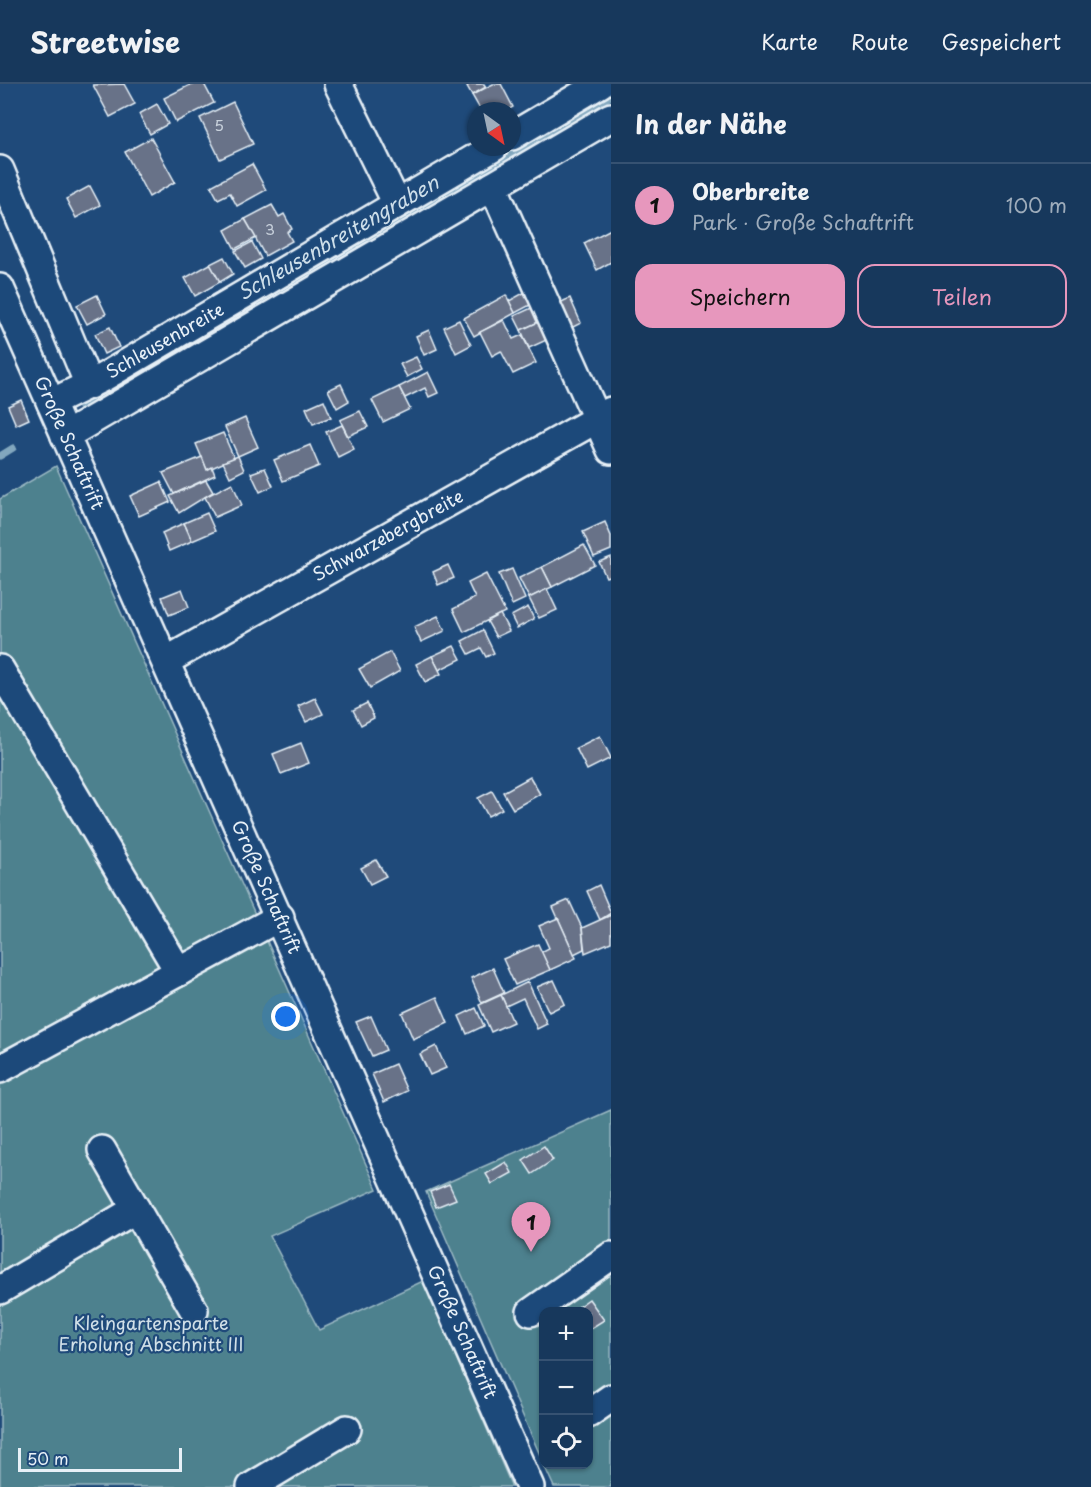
<!DOCTYPE html>
<html lang="de">
<meta charset="utf-8">
<style>
body{margin:0;font-family:"Playpen Sans",sans-serif;background:#244365;color:#f1f3f6}
.controls{position:absolute;right:18px;bottom:18px;display:grid;overflow:hidden;border-radius:12px;box-shadow:0 2px 4px #0004}
.controls button{width:54px;height:54px;display:grid;place-items:center;padding:0;border:0;border-bottom:2px solid #365272;background:#17385c;color:#f1f3f6;font:30px sans-serif}
.compass{position:absolute;left:467px;top:18px;width:54px;height:54px;border-radius:50%;background:#17385c;box-shadow:0 2px 4px #0004;rotate:147deg}
.scale{position:absolute;left:18px;bottom:15px;width:164px;box-sizing:border-box;padding-left:6px;border:3px solid #e8f1f8;border-top:0;font-size:16px;line-height:21px;white-space:nowrap;color:#e8f1f8;-webkit-text-stroke:4px #1f4a7a;paint-order:stroke}
.you{position:absolute;left:286px;top:933px;width:21px;height:21px;margin:-15px;border:4px solid #fff;border-radius:50%;background:#1a73e8;box-shadow:0 0 0 9px #1a73e833}
.badge{display:grid;place-items:center;width:39px;height:39px;border-radius:50%;background:#e797bd;color:#111;font-size:20px;font-weight:700}
.pin{position:absolute;translate:-50% -50px;filter:drop-shadow(0 2px 3px #0008)}
.pin::after{content:'';position:absolute;top:32px;width:21px;height:18px;background:inherit;clip-path:polygon(0 0,100% 0,50% 100%)}
.list{margin:0;padding:0;list-style:none}
h2{display:flex;justify-content:space-between;align-items:center;height:78px;margin:0;padding:0 24px;font-size:26px}
h2 small{font-size:20px;font-weight:400;color:#9eacbb}
.list li{display:grid;grid-template-columns:39px 1fr auto;gap:18px;align-items:center;box-sizing:border-box;height:84px;padding:0 24px;border-top:2px solid #365272}
.list b{display:block;font-size:22px;white-space:nowrap}
.list p{margin:0;font-size:20px;white-space:nowrap;color:#9eacbb}
.list em{font-size:20px;font-style:normal;color:#9eacbb}
.actions{display:flex;gap:12px;padding:18px 24px}
.actions a{flex:1;padding:14px 0;border:2px solid #e797bd;border-radius:18px;text-align:center;font-size:21px;color:#e797bd}
.actions .main{background:#e797bd;color:#111}
.icon{flex:none;width:33px;height:33px;fill:none;stroke:currentColor;stroke-width:2;stroke-linecap:round;stroke-linejoin:round}
.map{position:relative;flex:none;width:611px;height:1403px;overflow:hidden}
header{display:flex;align-items:center;gap:36px;box-sizing:border-box;height:84px;padding:0 30px;background:#17385c;border-bottom:2px solid #365272}
header strong{font-size:28px}
nav{display:flex;gap:33px;margin-inline-start:auto;font-size:21px}
main{display:flex}
aside{flex:1;background:#17385c}
.map>svg:first-child{display:block}
</style>
<header>
<strong>Streetwise</strong>
<nav><a>Karte</a><a>Route</a><a>Gespeichert</a></nav>
</header>
<main>
<div class="map">
<svg width="611" height="1403" viewBox="0 0 611 1403">
<rect width="100%" height="100%" fill="#1f4a7a"/>
<filter id="ink" filterUnits="userSpaceOnUse"><feTurbulence type="fractalNoise" baseFrequency=".0167" numOctaves="2"/><feDisplacementMap in="SourceGraphic" scale="12" xChannelSelector="R" yChannelSelector="G"/><feConvolveMatrix kernelMatrix="1 2 1 2 8 2 1 2 1" color-interpolation-filters="sRGB"/></filter>
<g filter="url(#ink)">
<g fill="#4e818e" stroke="#9bb9c3" stroke-width="1.5">
<polygon points="56,382 377,1105 270,1152 319,1246 423,1197 512,1403 0,1403 0,415"/>
<polygon points="611,1026 611,1403 554,1403 544,1381 588,1380 588,1228 544,1228 543,1378 426,1108"/>
</g>
<g fill="none" stroke-linecap="round" stroke-linejoin="round">
<g stroke="#82a7be" stroke-width="7">
<polyline points="81,324 611,12"/>
<polyline points="0,372 13,364"/>
</g>
</g>
<g fill="#687288" stroke="#e8f1f8" stroke-width="1.5">
<polygon points="124,0 135,20 110,33 93,1"/>
<polygon points="192,0 204,0 214,19 176,38 164,14"/>
<polygon points="471,0 484,0 486,3 472,11 467,2"/>
<polygon points="493,0 501,0 513,23 506,27 481,27 472,11"/>
<polygon points="233,18 253,60 220,75 200,34"/>
<polygon points="157,20 168,40 150,50 139,30"/>
<polygon points="151,54 175,98 149,113 125,68"/>
<polygon points="252,80 266,106 237,122 230,109 218,115 211,102"/>
<polygon points="90,102 100,121 76,134 66,115"/>
<polygon points="272,121 279,133 284,130 292,145 287,148 292,157 265,172 245,135"/>
<polygon points="245,135 256,154 235,165 225,146"/>
<polygon points="611,145 611,178 597,186 584,159"/>
<polygon points="252,158 261,175 245,184 235,167"/>
<polygon points="224,173 233,190 220,198 210,180"/>
<polygon points="210,180 220,198 195,212 185,194"/>
<polygon points="529,206 536,218 515,229 509,217"/>
<polygon points="97,211 106,230 87,240 77,221"/>
<polygon points="506,211 515,229 474,252 464,234"/>
<polygon points="570,214 581,239 569,245 557,220"/>
<polygon points="538,221 545,235 521,246 514,232"/>
<polygon points="545,235 553,253 529,264 521,246"/>
<polygon points="459,236 471,261 456,269 444,243"/>
<polygon points="504,236 513,255 522,251 536,279 513,290 501,267 492,272 480,248"/>
<polygon points="110,243 119,263 104,270 95,250"/>
<polygon points="429,246 437,265 424,271 416,252"/>
<polygon points="416,273 422,285 407,293 400,280"/>
<polygon points="428,288 438,309 429,313 425,304 405,314 399,303"/>
<polygon points="341,300 349,317 337,324 328,306"/>
<polygon points="399,303 410,325 383,338 372,316"/>
<polygon points="21,316 29,335 16,341 8,322"/>
<polygon points="324,316 331,333 313,340 306,324"/>
<polygon points="360,327 368,343 348,352 340,336"/>
<polygon points="245,334 258,363 238,372 225,343"/>
<polygon points="342,341 354,365 338,373 326,348"/>
<polygon points="223,349 234,374 207,386 196,360"/>
<polygon points="310,361 319,382 283,397 274,376"/>
<polygon points="238,372 244,386 230,393 223,378"/>
<polygon points="202,373 207,386 212,383 215,391 174,410 163,389"/>
<polygon points="265,384 273,402 260,408 251,389"/>
<polygon points="206,396 213,408 179,429 170,412"/>
<polygon points="161,398 170,418 139,432 130,412"/>
<polygon points="232,399 242,421 215,433 205,413"/>
<polygon points="207,429 215,447 192,457 184,439"/>
<polygon points="605,438 611,452 611,466 594,473 583,448"/>
<polygon points="184,439 192,457 169,467 162,449"/>
<polygon points="584,461 595,481 552,503 542,483"/>
<polygon points="611,473 611,491 606,493 599,478"/>
<polygon points="448,481 454,494 438,501 433,488"/>
<polygon points="542,483 552,503 529,514 519,494"/>
<polygon points="512,485 525,515 512,521 499,490"/>
<polygon points="486,490 505,528 464,548 453,525 475,514 468,499"/>
<polygon points="182,505 189,523 169,531 162,513"/>
<polygon points="547,505 557,526 539,534 529,514"/>
<polygon points="528,523 534,535 517,544 511,532"/>
<polygon points="500,530 509,547 496,553 487,537"/>
<polygon points="438,532 445,547 421,558 414,543"/>
<polygon points="483,546 494,569 486,573 481,564 469,570 462,557"/>
<polygon points="454,562 461,575 439,586 432,572"/>
<polygon points="390,568 400,587 370,604 359,585"/>
<polygon points="432,572 441,590 425,598 416,580"/>
<polygon points="315,614 323,630 306,638 298,622"/>
<polygon points="367,619 374,634 361,641 353,626"/>
<polygon points="600,652 611,674 587,686 576,664"/>
<polygon points="301,659 309,679 281,690 273,670"/>
<polygon points="530,693 540,710 513,725 503,708"/>
<polygon points="492,707 502,725 488,732 478,714"/>
<polygon points="376,776 386,792 370,800 361,784"/>
<polygon points="599,801 611,829 600,836 587,807"/>
<polygon points="569,816 582,844 584,865 574,870 553,823"/>
<polygon points="611,831 611,858 585,869 582,844"/>
<polygon points="558,834 576,874 550,886 541,868 549,864 539,842"/>
<polygon points="538,860 550,886 515,901 503,875"/>
<polygon points="493,884 504,909 482,919 471,894"/>
<polygon points="554,896 565,920 549,928 537,903"/>
<polygon points="528,898 547,940 537,945 523,914 506,922 501,911"/>
<polygon points="501,911 513,938 491,948 479,921"/>
<polygon points="437,913 448,939 413,955 402,929"/>
<polygon points="476,924 484,942 467,950 459,932"/>
<polygon points="371,932 386,966 372,972 356,938"/>
<polygon points="436,962 446,984 430,991 420,970"/>
<polygon points="395,980 407,1007 384,1018 372,990"/>
<polygon points="544,1062 553,1076 532,1090 523,1076"/>
<polygon points="506,1078 512,1089 492,1100 486,1090"/>
<polygon points="449,1100 456,1115 436,1123 430,1108"/>
<polygon points="589,1215 604,1236 588,1246 588,1228 571,1228"/>
</g>
<g fill="none" stroke-linecap="round" stroke-linejoin="round">
<defs>
<g id="minor">
<polyline points="338,0 397,120"/>
<polyline points="512,52 600,0"/>
<polyline points="0,86 89,301"/>
<polyline points="493,102 611,366"/>
<polyline points="0,204 530,1403"/>
<polyline points="51,319 102,294 494,63"/>
<polyline points="65,352 611,33"/>
<polyline points="166,577 611,327"/>
<polyline points="0,585 179,888"/>
<polyline points="0,985 280,833"/>
<polyline points="102,1066 194,1226"/>
<polyline points="0,1206 136,1125"/>
<polyline points="531,1228 611,1172"/>
<polyline points="588,1330 611,1314"/>
<polyline points="251,1403 347,1345"/>
</g>
</defs>
<use href="#minor" stroke="#e8f1f8" stroke-width="32"/>
<use href="#minor" stroke="#1f4a7a" stroke-width="27"/>
</g>
</g>
<g text-anchor="middle" stroke-width="4.5" stroke-linejoin="round" paint-order="stroke">
<g font-size="15" fill="#c8d1dc">
<text x="219" y="47">5</text>
<text x="270" y="151">3</text>
</g>
<g font-size="18" fill="#e8f1f8" stroke="#1f4a7a">
<text transform="translate(165 257) rotate(-30)" y="6">Schleusenbreite</text>
<text transform="translate(69 359) rotate(66)" y="6">Große Schaftrift</text>
<text transform="translate(388 452) rotate(-29)" y="6">Schwarzebergbreite</text>
<text transform="translate(266 803) rotate(66)" y="6">Große Schaftrift</text>
<text transform="translate(462 1248) rotate(66)" y="6">Große Schaftrift</text>
</g>
<g font-size="18" fill="#d1e0e8" stroke="#1f4a7a">
<text x="151" y="1246">Kleingartensparte<tspan x="151" dy="21">Erholung Abschnitt III</tspan></text>
</g>
<g font-size="20" font-style="italic" fill="#cedfea" stroke="#1f4a7a">
<text transform="translate(338 154) rotate(-30)" y="7">Schleusenbreitengraben</text>
</g>
</g>
</svg>
<div class="controls">
<button>+</button>
<button>−</button>
<button><svg class="icon" aria-label="locate" viewBox="0 0 24 24"><circle cx="12" cy="12" r="6"/><path d="M12 2v4M12 18v4M2 12h4M18 12h4"/></svg></button>
</div>
<svg class="compass" viewBox="-18 -18 36 36"><path d="M0-13l5 13h-10z" fill="#e53935"/><path d="M0 13l5-13h-10z" fill="#9eacbb"/></svg>
<div class="scale">50 m</div>
<div class="you"></div>
<div class="pin badge" style="left:531px;top:1168px">1</div>
</div>
<aside>
<h2>In der Nähe<small></small></h2>
<ul class="list">
<li><span class="badge">1</span><div><b>Oberbreite</b><p>Park · Große Schaftrift</p></div><em>100 m</em></li>
</ul>
<div class="actions"><a class="main">Speichern</a><a>Teilen</a></div>
</aside>
</main>
